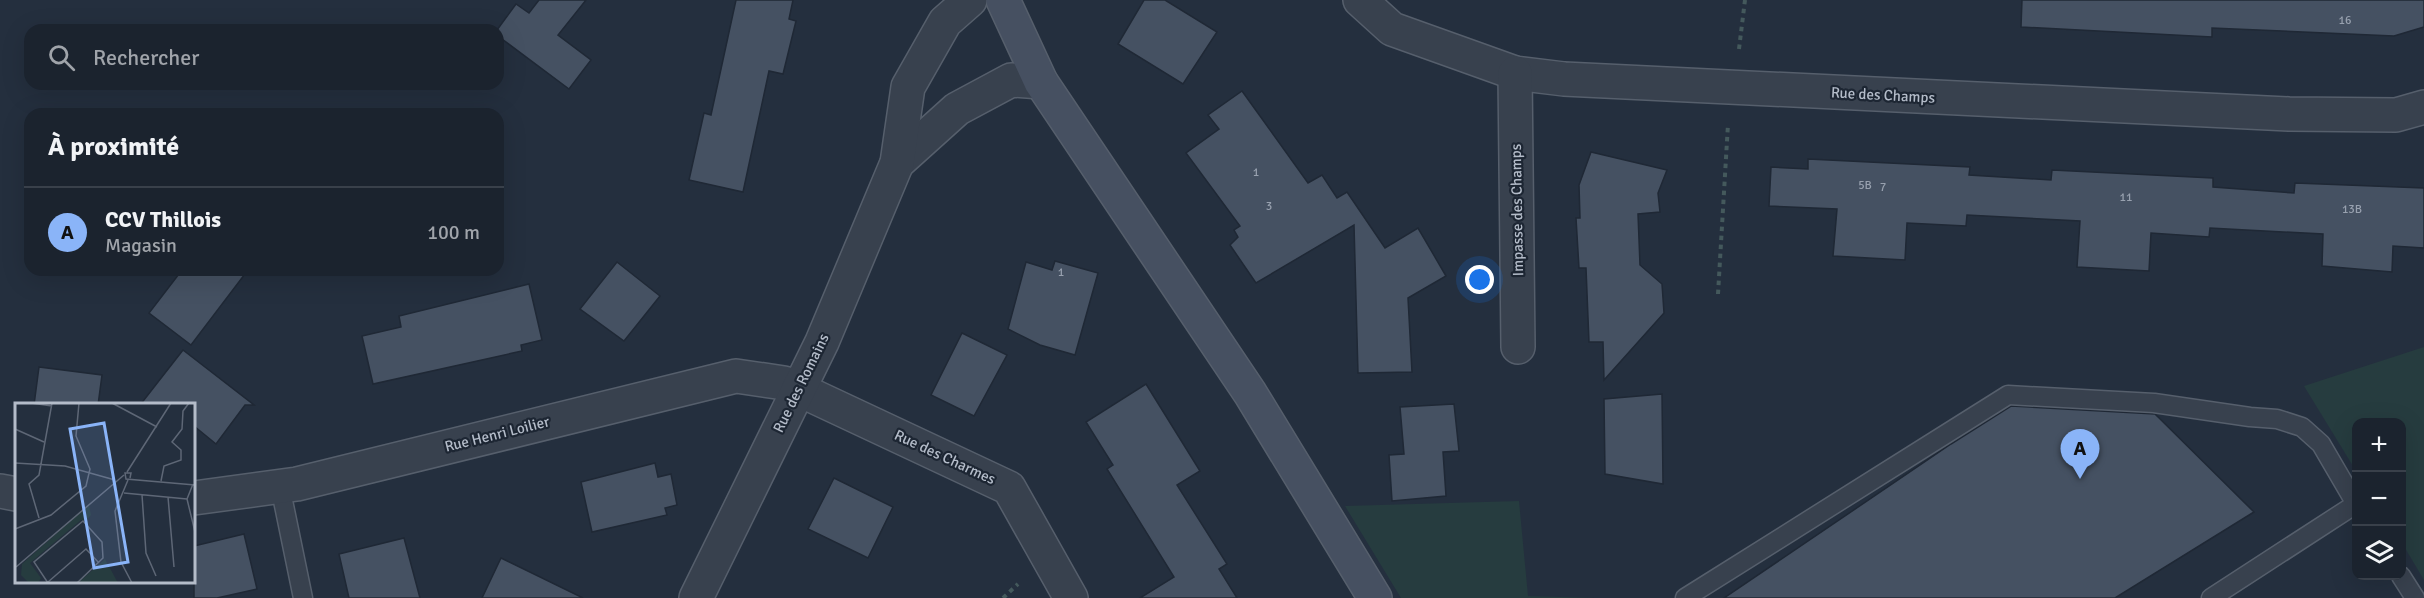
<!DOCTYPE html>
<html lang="fr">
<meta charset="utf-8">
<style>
body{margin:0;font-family:Signika,sans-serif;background:#242b36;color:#f1f3f6}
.controls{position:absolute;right:18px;bottom:18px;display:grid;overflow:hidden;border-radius:12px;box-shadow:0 6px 24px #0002}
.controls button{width:54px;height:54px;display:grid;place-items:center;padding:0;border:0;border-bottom:2px solid #39404a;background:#1b232e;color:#f1f3f6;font:30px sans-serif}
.you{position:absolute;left:1480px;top:280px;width:21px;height:21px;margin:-15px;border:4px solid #fff;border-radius:50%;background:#1a73e8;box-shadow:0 0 0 9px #1a73e833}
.badge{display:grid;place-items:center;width:39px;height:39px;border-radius:50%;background:#8ab4f8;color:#111;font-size:20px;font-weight:700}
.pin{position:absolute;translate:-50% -50px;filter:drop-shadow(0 2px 3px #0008)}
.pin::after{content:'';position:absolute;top:32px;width:21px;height:18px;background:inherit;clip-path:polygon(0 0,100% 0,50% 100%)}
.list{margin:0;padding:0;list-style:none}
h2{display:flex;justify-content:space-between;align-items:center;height:78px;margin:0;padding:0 24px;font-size:26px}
h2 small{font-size:20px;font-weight:400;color:#a0a4aa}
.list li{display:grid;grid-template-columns:39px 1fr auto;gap:18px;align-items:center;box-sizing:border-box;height:90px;padding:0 24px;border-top:2px solid #39404a}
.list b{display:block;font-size:22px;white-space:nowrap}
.list p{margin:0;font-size:20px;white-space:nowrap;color:#a0a4aa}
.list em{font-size:20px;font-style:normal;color:#a0a4aa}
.icon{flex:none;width:33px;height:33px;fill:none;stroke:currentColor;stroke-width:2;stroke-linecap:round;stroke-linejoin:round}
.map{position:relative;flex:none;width:2424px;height:598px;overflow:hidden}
.search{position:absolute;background:#1b232e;box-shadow:0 6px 24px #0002;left:24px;top:24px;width:480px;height:66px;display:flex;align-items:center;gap:15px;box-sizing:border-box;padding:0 21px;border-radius:18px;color:#a0a4aa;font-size:22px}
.panel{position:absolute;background:#1b232e;box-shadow:0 6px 24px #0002;left:24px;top:108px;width:480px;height:168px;border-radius:18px}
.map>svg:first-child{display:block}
</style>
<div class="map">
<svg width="2424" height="598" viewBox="0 0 2424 598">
<rect width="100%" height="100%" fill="#242f3e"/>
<g fill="#263c3f">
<polygon points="2424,347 2424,580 2402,543 2402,422 2356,422 2356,471 2304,386"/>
<polygon points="1519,501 1528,596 1595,598 1401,598 1345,506"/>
</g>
<g fill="#455162" stroke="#1f2835" stroke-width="1.5">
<polygon points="539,0 586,0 558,35 591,60 569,89 498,36 497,30 516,4 529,13"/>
<polygon points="736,0 793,0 789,19 796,21 783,74 769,71 743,192 689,180 704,113 711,115"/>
<polygon points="1144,0 1165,0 1217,32 1183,84 1118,44"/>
<polygon points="2022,0 2424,0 2424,27 2394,36 2212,28 2212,37 2021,27"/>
<polygon points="1242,91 1308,183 1322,175 1337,198 1347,192 1385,248 1418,228 1446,276 1408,298 1412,372 1358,373 1354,225 1256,283 1230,245 1238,237 1234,230 1240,226 1186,153 1219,129 1208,115"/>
<polygon points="1591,152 1667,170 1658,193 1660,212 1638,214 1640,265 1662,284 1664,313 1604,380 1603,342 1589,342 1586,268 1579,268 1576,218 1580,218 1579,185"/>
<polygon points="1808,159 1970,167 1969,175 2051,180 2052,170 2213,178 2213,187 2294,193 2295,183 2424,188 2424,248 2393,246 2392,272 2322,266 2323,234 2210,228 2209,237 2151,233 2149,271 2077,267 2080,221 1967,215 1966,226 1907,223 1905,260 1833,256 1837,209 1769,206 1771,167 1808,169"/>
<polygon points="1055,261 1098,273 1075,355 1040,345 1008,329 1026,262 1052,270"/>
<polygon points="617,262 660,296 624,341 580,309"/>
<polygon points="182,270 248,270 191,345 149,313"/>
<polygon points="529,284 542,340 521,345 522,351 373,384 362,336 401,327 399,316"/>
<polygon points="962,333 1007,355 974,416 931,395"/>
<polygon points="183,350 254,405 245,405 216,444 194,426 194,405 140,405"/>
<polygon points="39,367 102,375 98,405 34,405"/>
<polygon points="1146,384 1200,471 1177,485 1227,564 1219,569 1237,598 1140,598 1174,577 1107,469 1113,465 1086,422"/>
<polygon points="1662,394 1663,484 1605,474 1604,399"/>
<polygon points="1454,404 1459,451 1443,452 1446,496 1392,501 1389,455 1404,454 1400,407"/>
<polygon points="2011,406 2155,414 2254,512 2115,598 1724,598 1951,444"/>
<polygon points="655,463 658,477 671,474 677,505 665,508 667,515 592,532 581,482"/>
<polygon points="834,478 893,507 868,558 808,529"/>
<polygon points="244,534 257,589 217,598 194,598 194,546"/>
<polygon points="404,538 420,598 349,598 339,554"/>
<polygon points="501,558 583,598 482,598"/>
</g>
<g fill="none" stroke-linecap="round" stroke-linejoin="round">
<defs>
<g id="lane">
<polyline points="280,486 303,598"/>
<polyline points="2401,576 2415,598"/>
<polyline points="1685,598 2008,395 2154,403 2250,417 2277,419 2302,427 2321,444 2356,504"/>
<polyline points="2211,598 2356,504"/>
</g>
<g id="street">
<polyline points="1360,0 1392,29 1515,73 1564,79 2289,114 2396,115 2424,107"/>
<polyline points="1515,73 1518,347"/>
<polyline points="897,163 957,109 1011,80 1041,82"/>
<polyline points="0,491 16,494"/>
<polyline points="194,498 297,484 736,376 784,383 798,389 1009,488 1071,598"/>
<polyline points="696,598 822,342 897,163 908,87 945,22 970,0"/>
</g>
<polyline id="secondary" points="1003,0 1041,82 1250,393 1375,598"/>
</defs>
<use href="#lane" stroke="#565f6c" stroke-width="21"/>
<use href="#street" stroke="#565f6c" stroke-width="36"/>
<use href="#secondary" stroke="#565f6c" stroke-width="36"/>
<g stroke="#44595c" stroke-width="4" stroke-dasharray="4.5 4.5" stroke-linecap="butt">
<polyline points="1739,49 1745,0"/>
<polyline points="1718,294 1728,124"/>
<polyline points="1003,598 1018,584"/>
</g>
<use href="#lane" stroke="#38414e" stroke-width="18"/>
<use href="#street" stroke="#38414e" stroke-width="33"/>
<use href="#secondary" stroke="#465061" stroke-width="33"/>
</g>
<g text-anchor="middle" stroke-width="4.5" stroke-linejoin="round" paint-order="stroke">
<g font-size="12" fill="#98a1af">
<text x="2345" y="24">16</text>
<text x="1256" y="176">1</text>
<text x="1865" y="189">5B</text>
<text x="1883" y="191">7</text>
<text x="2126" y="201">11</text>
<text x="1269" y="210">3</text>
<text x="2352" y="213">13B</text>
<text x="1061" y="276">1</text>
</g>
<g font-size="15" fill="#b4bcc9" stroke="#1d2633">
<text transform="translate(1883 95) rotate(3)" y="5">Rue des Champs</text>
<text transform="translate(1517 210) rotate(-91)" y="5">Impasse des Champs</text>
<text transform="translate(801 383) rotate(-64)" y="5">Rue des Romains</text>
<text transform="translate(497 434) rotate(-14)" y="5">Rue Henri Loilier</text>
<text transform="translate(945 457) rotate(25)" y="5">Rue des Charmes</text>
</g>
</g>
<g transform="translate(15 403)">
<rect width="180" height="180" fill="#242f3e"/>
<path d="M74,102L76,112L71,118L66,117L15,160L26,175L23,180H14L6,172L7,161ZM90,156L103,180H63Z" fill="#263c3f"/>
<path fill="none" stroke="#5e6776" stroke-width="1.5" d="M16,0L37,3M97,0L142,24M0,26L29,39M0,60L50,63L100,77M112,69L156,0M115,75L116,70H110L111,76L180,82M113,77L100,108L106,159L117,180M146,78L149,63L166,57V47L157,39L167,26L168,8L174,0M178,81L172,96L180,129M109,90L172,96M127,92L131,150L141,173M153,94L159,164M24,115L14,81L24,72L37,0M0,126L36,112L71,83L75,66L61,33L64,0M1,164L109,72M33,179L71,146L84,160M33,180L19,159L68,118L87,139L88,155L62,180"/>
<path fill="#8ab4f8" fill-opacity="0.15" stroke="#8ab4f8" stroke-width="3" d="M89,20L113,159L79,165L55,26Z"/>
<rect width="180" height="180" fill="none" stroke="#b4bcc9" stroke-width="3"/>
</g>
</svg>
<div class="controls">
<button>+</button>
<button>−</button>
<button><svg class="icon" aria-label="layers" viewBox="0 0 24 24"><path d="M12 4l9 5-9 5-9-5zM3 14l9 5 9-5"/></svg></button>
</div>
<div class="you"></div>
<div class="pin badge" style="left:2080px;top:479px">A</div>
<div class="search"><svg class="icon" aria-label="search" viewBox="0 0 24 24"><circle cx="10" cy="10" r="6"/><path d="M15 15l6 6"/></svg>Rechercher</div>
<section class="panel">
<h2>À proximité<small></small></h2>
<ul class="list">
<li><span class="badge">A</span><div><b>CCV Thillois</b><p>Magasin</p></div><em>100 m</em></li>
</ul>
</section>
</div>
